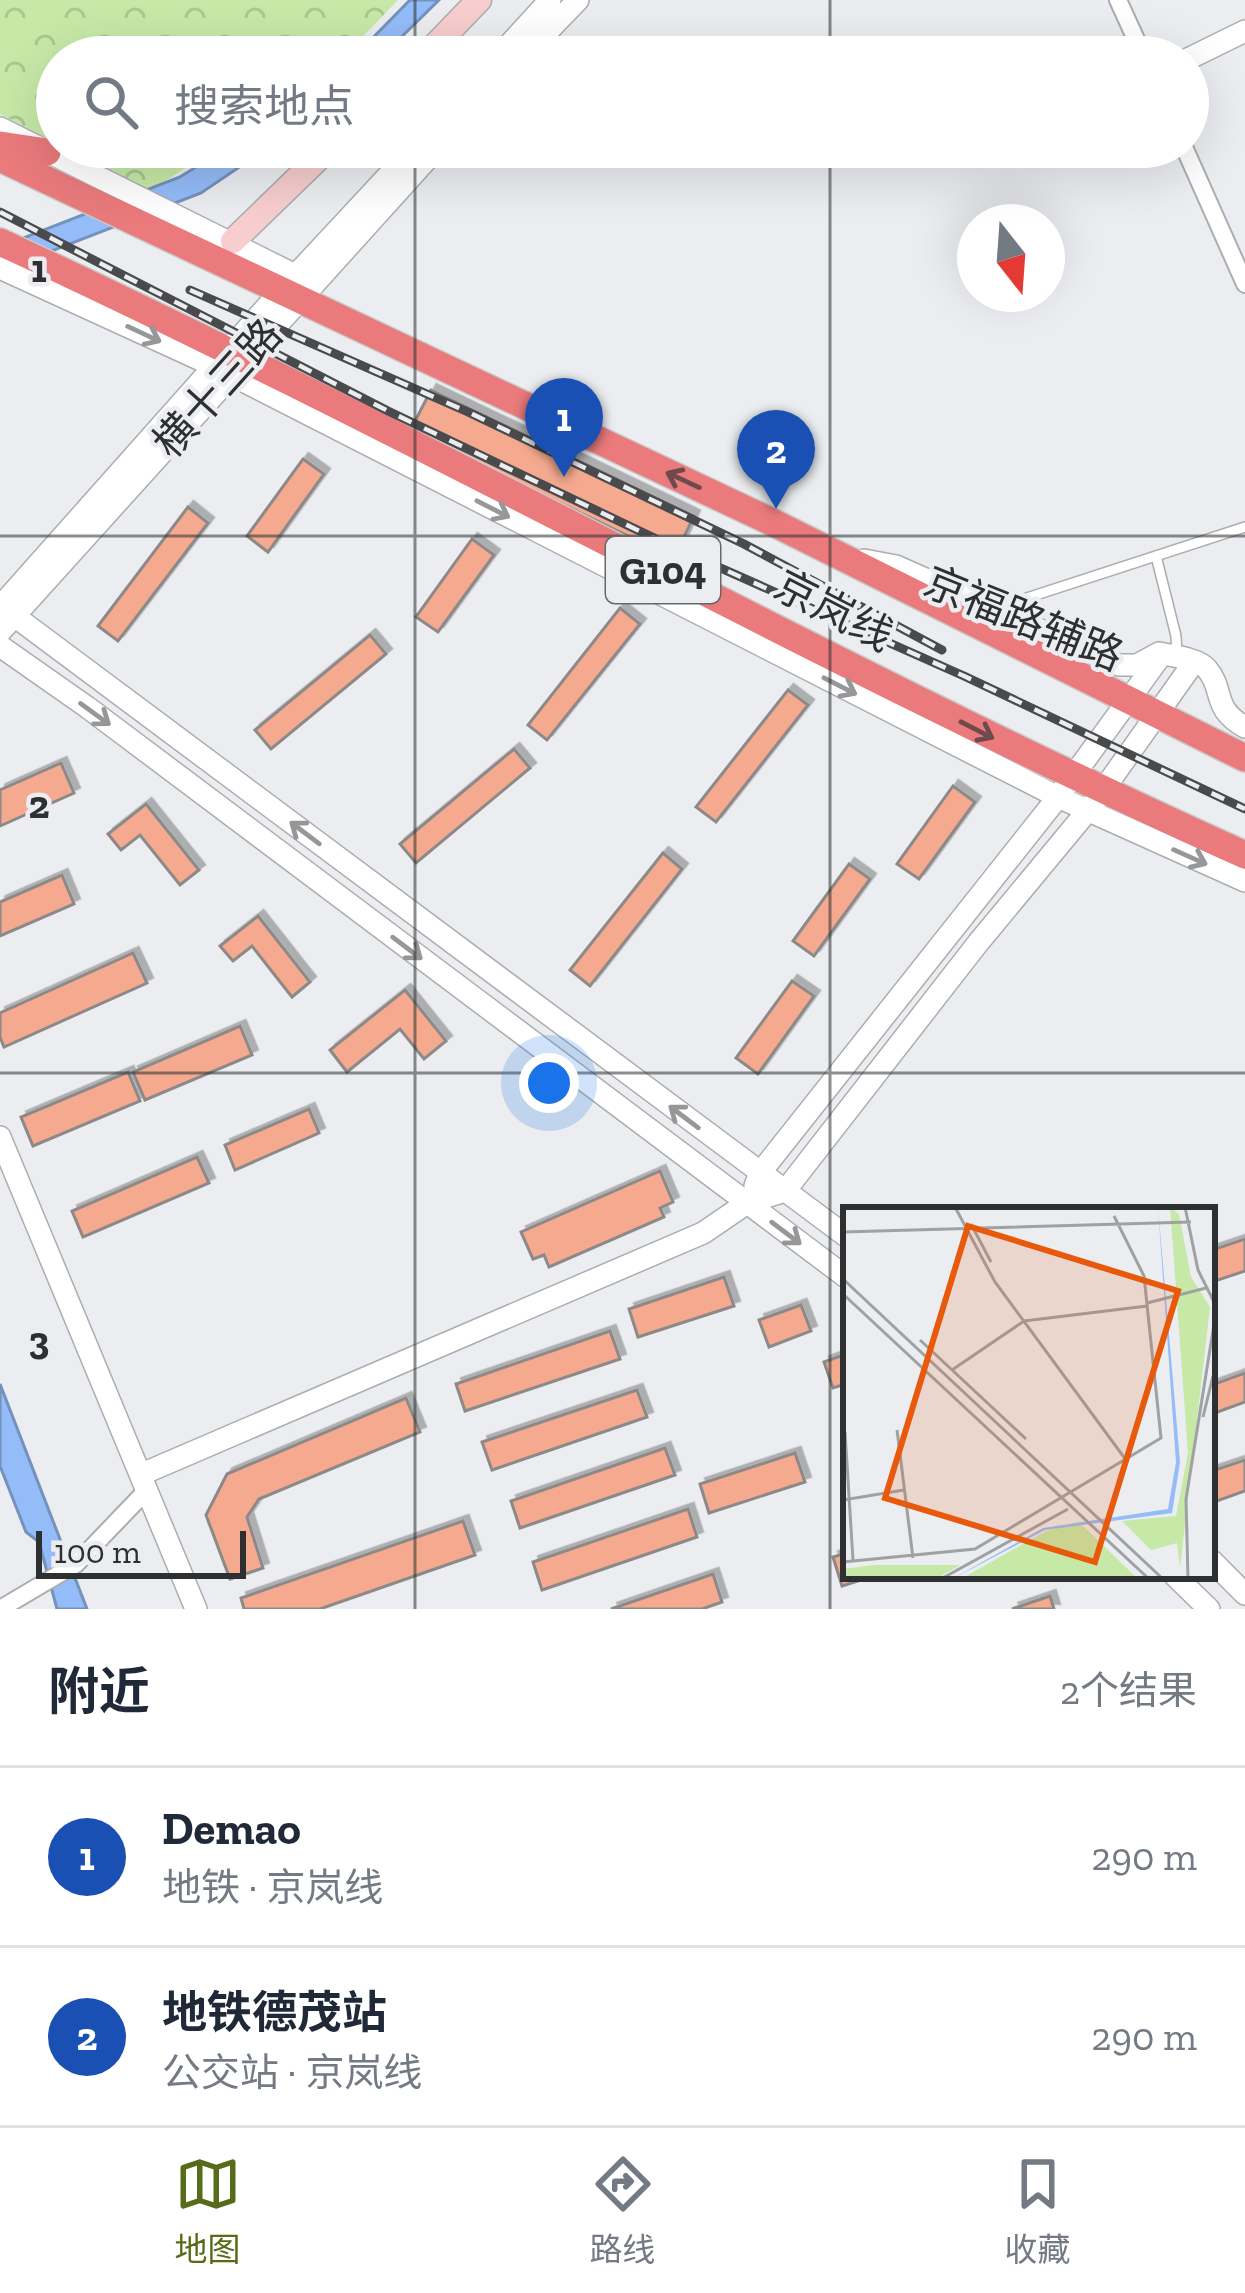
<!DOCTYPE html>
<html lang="zh">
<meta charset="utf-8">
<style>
body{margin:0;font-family:"Zilla Slab","Noto Sans SC",serif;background:#f2f2f3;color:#1f2937}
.compass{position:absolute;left:957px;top:204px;width:108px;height:108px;border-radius:50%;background:#fff;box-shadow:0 12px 48px #0002;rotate:163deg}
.scale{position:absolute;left:36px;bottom:30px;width:210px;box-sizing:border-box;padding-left:12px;border:6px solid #2e2f30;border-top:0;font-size:33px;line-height:42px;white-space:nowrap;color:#2e2f30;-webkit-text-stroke:9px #ebedf0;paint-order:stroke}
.you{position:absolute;left:549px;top:1083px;width:42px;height:42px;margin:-30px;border:9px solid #fff;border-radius:50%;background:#1a73e8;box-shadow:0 0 0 18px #1a73e833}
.badge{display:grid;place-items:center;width:78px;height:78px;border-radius:50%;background:#586b19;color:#fff;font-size:39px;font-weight:700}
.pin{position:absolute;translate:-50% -99px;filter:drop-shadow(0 3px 6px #0008)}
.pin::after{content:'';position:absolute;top:63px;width:42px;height:36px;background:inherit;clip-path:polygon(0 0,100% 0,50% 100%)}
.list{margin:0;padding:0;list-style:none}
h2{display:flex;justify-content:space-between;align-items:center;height:156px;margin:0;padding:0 48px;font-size:51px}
h2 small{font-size:39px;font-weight:400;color:#747a83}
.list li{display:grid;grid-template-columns:78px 1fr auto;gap:36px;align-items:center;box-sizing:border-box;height:180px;padding:0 48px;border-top:3px solid #e0e1e3}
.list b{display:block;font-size:45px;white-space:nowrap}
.list p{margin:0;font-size:39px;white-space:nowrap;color:#747a83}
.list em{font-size:39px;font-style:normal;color:#747a83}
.icon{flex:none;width:66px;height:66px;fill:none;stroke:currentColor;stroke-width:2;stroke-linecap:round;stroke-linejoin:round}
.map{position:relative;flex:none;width:1245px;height:1609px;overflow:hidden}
.search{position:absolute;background:#fff;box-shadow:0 12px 48px #0002;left:36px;right:36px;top:36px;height:132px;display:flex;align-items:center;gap:30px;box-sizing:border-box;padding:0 42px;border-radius:66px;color:#747a83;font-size:45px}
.sheet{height:516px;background:#fff}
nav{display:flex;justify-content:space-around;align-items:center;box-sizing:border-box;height:168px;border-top:3px solid #e0e1e3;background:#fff;font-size:33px;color:#747a83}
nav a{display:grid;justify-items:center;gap:6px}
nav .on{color:#586b19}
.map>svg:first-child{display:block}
</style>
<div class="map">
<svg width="1245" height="1609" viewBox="0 0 1245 1609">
<defs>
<pattern id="park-crowns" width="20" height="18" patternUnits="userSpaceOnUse" patternTransform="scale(3)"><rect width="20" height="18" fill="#c6e9a7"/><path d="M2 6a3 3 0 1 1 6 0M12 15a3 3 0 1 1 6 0" fill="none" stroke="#aac890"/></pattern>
<filter id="shadow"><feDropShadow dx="5.5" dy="-5.5" stdDeviation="0" flood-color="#0004"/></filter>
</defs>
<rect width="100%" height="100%" fill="#ebedf0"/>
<g fill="url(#park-crowns)">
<polygon points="0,0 398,0 343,57 57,57 57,143 0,114"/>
<polygon points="66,147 218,147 151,190"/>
</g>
<g fill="#94bcf8" stroke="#7592bc" stroke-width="3">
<polygon points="410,0 439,0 381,57 354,57"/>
<polygon points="228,147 269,147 201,193 0,271 0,247 180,177"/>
<polygon points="0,1384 87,1609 57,1609 39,1542 26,1532 0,1466"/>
</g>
<g fill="#f5aa90" stroke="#8c8988" stroke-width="3" filter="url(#shadow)">
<polygon points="431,390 694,516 674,558 410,431"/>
<polygon points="303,459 324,474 268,552 247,536"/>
<polygon points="188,507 208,523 118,641 98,626"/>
<polygon points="472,539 494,555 438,632 416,617"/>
<polygon points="620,608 640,624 547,740 528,725"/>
<polygon points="370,635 386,654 271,749 255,730"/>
<polygon points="788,690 808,705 716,822 696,807"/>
<polygon points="514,749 530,768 416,863 400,844"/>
<polygon points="61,763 74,793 0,826 0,790"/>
<polygon points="953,786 975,802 919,879 897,864"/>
<polygon points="146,804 199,870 180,885 140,835 121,850 108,834"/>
<polygon points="663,853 682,869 590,986 570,970"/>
<polygon points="849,864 870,879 814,956 793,941"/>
<polygon points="62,875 74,904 0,936 0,902"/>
<polygon points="258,916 310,982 292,997 252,946 233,961 220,946"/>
<polygon points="133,953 147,983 4,1047 0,1037 0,1013"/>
<polygon points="792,981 814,996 758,1074 736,1058"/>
<polygon points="405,990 446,1041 424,1059 400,1029 347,1072 330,1050"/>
<polygon points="240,1026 252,1055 145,1100 133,1072"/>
<polygon points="128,1072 140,1101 33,1146 21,1117"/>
<polygon points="309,1109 319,1133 235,1170 225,1145"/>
<polygon points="197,1157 209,1183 83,1237 72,1211"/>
<polygon points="660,1171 673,1202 660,1208 664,1217 549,1267 544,1255 533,1259 521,1232"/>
<polygon points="1245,1239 1245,1271 1212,1282 1212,1250"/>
<polygon points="724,1277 734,1306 638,1337 629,1309"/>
<polygon points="801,1305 811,1331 769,1347 759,1320"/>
<polygon points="610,1331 620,1359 465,1411 456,1384"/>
<polygon points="846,1354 846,1384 833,1388 824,1362"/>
<polygon points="1245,1373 1245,1402 1212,1414 1212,1385"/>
<polygon points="637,1390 647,1417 492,1470 482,1442"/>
<polygon points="406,1398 420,1432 259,1499 247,1517 263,1568 230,1579 206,1515 227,1474"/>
<polygon points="665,1448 675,1475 520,1528 511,1501"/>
<polygon points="795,1453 805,1482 709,1513 700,1484"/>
<polygon points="1245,1460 1245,1491 1214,1502 1212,1471"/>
<polygon points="688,1509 697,1537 542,1590 533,1562"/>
<polygon points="463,1521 475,1555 320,1609 244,1609 241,1598"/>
<polygon points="846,1553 846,1576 873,1576 842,1586 833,1557"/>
<polygon points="713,1574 722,1602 702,1609 611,1609"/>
<polygon points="1050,1596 1054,1609 1012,1609"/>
</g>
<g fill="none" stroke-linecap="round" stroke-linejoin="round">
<defs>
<g id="service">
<polyline points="1156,556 1176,636 1177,656"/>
<polyline points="999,607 1245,527"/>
</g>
<g id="minor">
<polyline points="1118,0 1144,57"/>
<polyline points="1184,147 1245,284"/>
<polyline points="0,1609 76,1564 145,1492"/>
</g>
<g id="tertiary">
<polyline points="498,57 550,0"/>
<polyline points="523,57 578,0"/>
<polyline points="1188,59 1245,31"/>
<polyline points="0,128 297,276 297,288"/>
<polyline points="0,268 214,366 1058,797 1245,881"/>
<path d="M864,560L896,566L1119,665H1137L1159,653C1172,656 1198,658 1207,669C1225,690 1211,708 1245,727"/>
<polyline points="1,606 846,1236"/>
<polyline points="0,607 280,292 415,147"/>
<polyline points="0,632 438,147"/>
<polyline points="0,646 87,707 846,1277"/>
<polyline points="0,1137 196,1609"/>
<polyline points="755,1186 760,1173 1058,797 1162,654"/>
<polyline points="142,1474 703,1233 747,1203 785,1191 978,943 1094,803 1194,662"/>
<polyline points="1212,1561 1245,1594"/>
<polyline points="1175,1576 1209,1609"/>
</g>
<g id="secondary">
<polyline points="424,57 479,0"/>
<polyline points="233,241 330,147"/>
</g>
<g id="trunk">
<polyline points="0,145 47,152"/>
<polyline points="0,158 772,522 1245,758"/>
<path d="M0,242C420,436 823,665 1245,855"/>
</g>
</defs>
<use href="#service" stroke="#abadaf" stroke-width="12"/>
<use href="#minor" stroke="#abadaf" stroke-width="20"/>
<use href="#tertiary" stroke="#abadaf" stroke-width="24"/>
<use href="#secondary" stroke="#abadaf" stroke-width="27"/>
<use href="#trunk" stroke="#c9c9c9" stroke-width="30"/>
<use href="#service" stroke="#fff" stroke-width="9"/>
<use href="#minor" stroke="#fff" stroke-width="16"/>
<use href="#tertiary" stroke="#fff" stroke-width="21"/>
<use href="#secondary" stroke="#f7cdce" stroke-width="24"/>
<use href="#trunk" stroke="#ea7a7c" stroke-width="27"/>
<defs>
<g id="rail">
<polyline points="0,212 388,411 671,546 964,676 1245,809"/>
<polyline points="190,290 468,412 744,544 942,650"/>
</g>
</defs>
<use href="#rail" stroke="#494a4b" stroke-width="9"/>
<use href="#rail" stroke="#ebedf0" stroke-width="4.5" stroke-dasharray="14" stroke-linecap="butt"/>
</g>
<defs><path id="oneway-shaft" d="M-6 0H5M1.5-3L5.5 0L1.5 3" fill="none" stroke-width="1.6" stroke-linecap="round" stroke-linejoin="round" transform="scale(3)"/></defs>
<g stroke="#969798">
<use href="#oneway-shaft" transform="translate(144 334) rotate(25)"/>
<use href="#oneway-shaft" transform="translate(493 509) rotate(27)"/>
<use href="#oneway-shaft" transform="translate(840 686) rotate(27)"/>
<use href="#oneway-shaft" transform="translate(95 714) rotate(36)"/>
<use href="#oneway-shaft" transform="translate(305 833) rotate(-143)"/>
<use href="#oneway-shaft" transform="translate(1190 857) rotate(24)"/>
<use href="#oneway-shaft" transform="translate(407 948) rotate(37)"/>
<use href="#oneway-shaft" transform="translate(684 1117) rotate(-143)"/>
<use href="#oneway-shaft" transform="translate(786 1233) rotate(37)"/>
</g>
<g stroke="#70494b">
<use href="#oneway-shaft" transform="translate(683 480) rotate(-155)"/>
<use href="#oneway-shaft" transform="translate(977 730) rotate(27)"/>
</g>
<path fill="none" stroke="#2e2f30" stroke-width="3" stroke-opacity="0.55" d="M415,0V57M830,0V57M415,147V1609M830,147V1609M0,536H1245M0,1073H1245"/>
<g text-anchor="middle" stroke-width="9" stroke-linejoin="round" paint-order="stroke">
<rect fill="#ebedf0" stroke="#67686a" stroke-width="3" x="606" y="537" width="114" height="66" rx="9"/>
<g font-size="39" font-weight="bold" fill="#2e2f30">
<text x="663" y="584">G104</text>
</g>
<g font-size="42" fill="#2e2f30" stroke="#ebedf0">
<text transform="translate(217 388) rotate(-48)" y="15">横十三路</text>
<text transform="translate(834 610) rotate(27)" y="15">京岚线</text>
<text transform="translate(1024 618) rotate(22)" y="15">京福路辅路</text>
</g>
</g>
<g transform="translate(843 1207)">
<rect width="372" height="372" fill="#ebedf0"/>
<path d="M117,358L93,372H0V362L32,358Z" fill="#c6e9a7"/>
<path d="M327,0L336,7L348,70L367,100L337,361L334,336L308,343L279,314L333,309L345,246ZM236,315L295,372H118L203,324Z" fill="#c6e9a7"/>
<path d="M315,0L337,255L329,306L202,323L109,372L200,321L325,302L333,255Z" fill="#94bcf8"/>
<path fill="none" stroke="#9fa1a3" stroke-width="3" d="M112,0L152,75L283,253M342,0L355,63L372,97M128,17L148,55M0,25L348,15M0,72L320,372M0,87L306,372M304,96L363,81M77,133L183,232M109,163L181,114L304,99M360,210L370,169M54,223L70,351M2,225L10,353M0,293L61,283M0,355L132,342L318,231L301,69L271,9M98,372L225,302M345,372L343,292L372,111"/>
<path fill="#e8590c" fill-opacity="0.15" stroke="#e8590c" stroke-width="6" d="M125,19L335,84L252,355L42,291Z"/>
<rect width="372" height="372" fill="none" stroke="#2e2f30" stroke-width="6"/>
</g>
<g font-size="39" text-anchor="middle" font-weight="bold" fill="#2e2f30" stroke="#ebedf0" stroke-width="9" stroke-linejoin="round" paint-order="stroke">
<text x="39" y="282">1</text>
<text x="39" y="818">2</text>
<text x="39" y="1354">3</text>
</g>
</svg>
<svg class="compass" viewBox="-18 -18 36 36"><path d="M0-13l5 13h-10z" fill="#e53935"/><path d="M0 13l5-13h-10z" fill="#747a83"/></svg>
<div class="scale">100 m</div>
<div class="you"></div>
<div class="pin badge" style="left:564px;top:477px;background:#1a4fb4">1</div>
<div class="pin badge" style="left:776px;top:509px;background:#1a4fb4">2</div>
<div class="search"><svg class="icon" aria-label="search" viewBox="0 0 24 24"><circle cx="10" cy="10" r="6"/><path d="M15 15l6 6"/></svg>搜索地点</div>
</div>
<section class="sheet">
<h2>附近<small>2个结果</small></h2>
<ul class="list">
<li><span class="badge" style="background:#1a4fb4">1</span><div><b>Demao</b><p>地铁 · 京岚线</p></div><em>290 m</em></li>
<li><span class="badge" style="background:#1a4fb4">2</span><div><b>地铁德茂站</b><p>公交站 · 京岚线</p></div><em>290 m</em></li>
</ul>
</section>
<nav>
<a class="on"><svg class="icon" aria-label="map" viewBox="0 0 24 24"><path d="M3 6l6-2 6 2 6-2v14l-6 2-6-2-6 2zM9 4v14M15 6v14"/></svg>地图</a>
<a><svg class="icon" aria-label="directions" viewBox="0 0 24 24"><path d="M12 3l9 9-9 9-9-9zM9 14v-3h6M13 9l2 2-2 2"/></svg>路线</a>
<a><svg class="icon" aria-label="saved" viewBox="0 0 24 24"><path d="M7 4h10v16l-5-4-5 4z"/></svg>收藏</a>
</nav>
